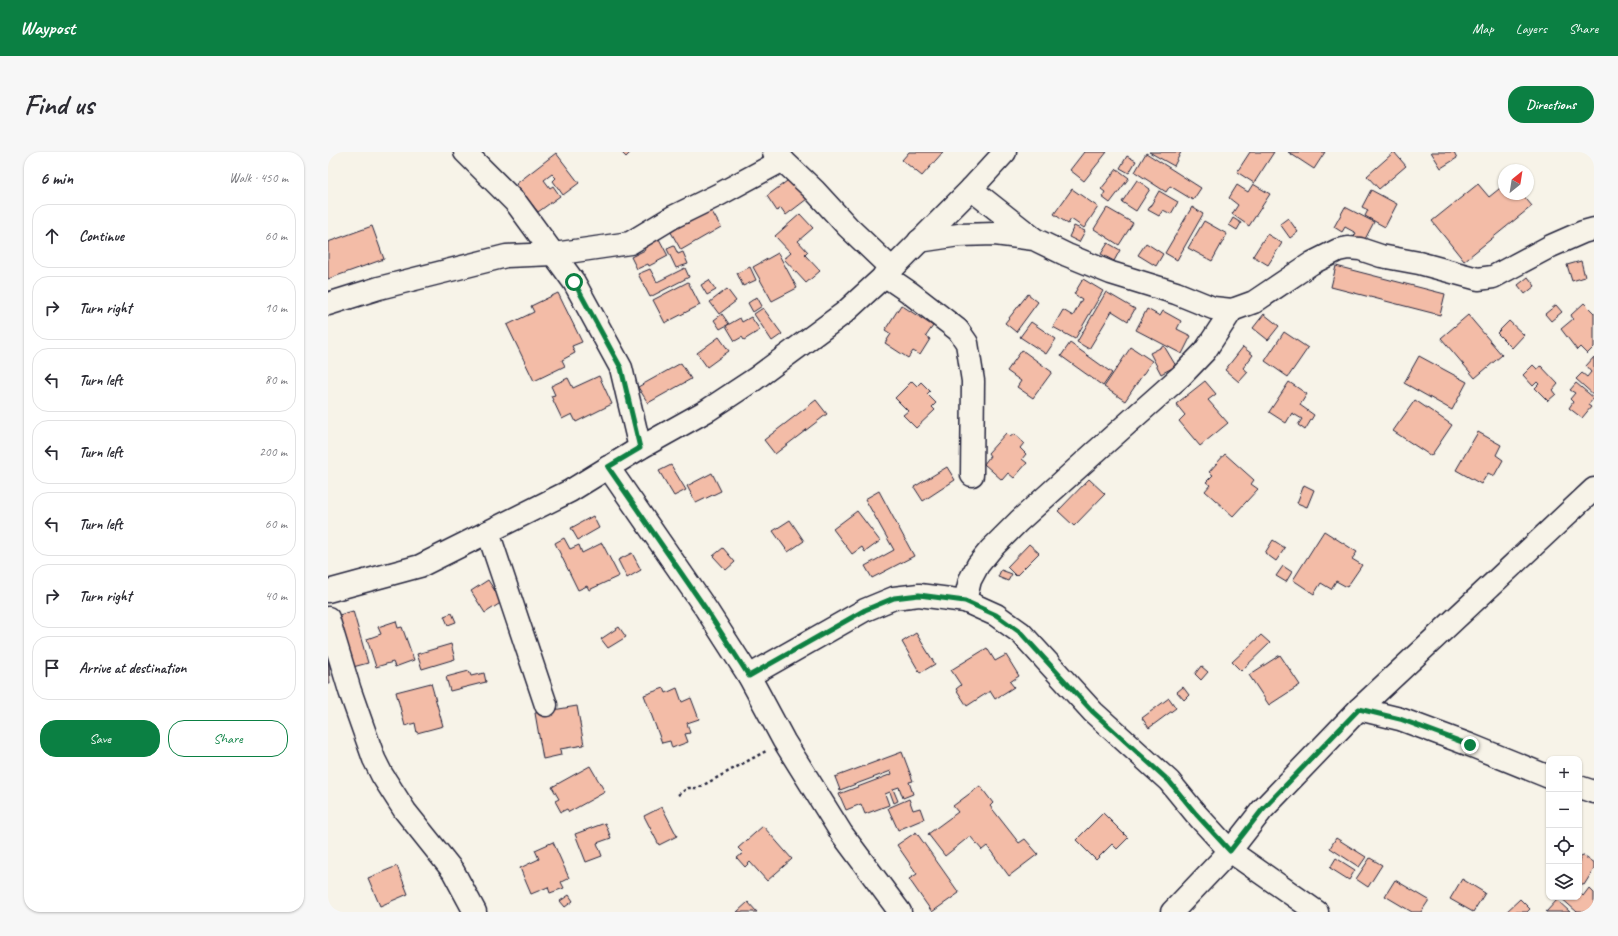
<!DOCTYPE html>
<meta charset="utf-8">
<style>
body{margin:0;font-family:Caveat,sans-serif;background:#f7f7f7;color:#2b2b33}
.controls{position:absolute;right:12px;bottom:12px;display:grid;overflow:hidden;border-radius:8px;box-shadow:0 1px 3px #0004}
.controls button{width:36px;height:36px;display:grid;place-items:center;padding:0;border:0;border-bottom:1px solid #e1e1e2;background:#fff;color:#2b2b33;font:20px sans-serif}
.compass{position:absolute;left:1170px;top:12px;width:36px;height:36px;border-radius:50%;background:#fff;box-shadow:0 1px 3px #0004;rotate:30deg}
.stop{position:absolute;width:12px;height:12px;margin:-9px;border:3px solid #0b8043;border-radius:50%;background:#fff}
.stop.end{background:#0b8043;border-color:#fff;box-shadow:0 1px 4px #0008}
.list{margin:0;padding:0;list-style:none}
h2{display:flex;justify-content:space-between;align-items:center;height:52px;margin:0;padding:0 16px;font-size:17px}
h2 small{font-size:13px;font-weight:400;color:#7c7c81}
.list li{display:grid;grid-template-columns:26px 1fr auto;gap:12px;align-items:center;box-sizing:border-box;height:64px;margin:0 8px 8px;padding:0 8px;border:1px solid #e1e1e2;border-radius:16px}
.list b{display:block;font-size:15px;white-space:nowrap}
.list em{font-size:13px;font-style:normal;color:#7c7c81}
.actions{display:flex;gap:8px;padding:12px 16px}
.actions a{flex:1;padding:9px 0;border:1px solid #0b8043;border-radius:16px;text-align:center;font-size:14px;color:#0b8043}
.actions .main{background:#0b8043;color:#fff}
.icon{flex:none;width:22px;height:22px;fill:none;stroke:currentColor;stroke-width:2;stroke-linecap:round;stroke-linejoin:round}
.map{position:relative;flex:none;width:1266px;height:760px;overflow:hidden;border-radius:16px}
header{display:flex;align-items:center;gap:24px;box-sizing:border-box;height:56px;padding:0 20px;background:#0b8043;color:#fff}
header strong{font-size:19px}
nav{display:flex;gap:22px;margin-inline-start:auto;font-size:14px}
.intro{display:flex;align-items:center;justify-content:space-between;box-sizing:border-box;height:96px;padding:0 24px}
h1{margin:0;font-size:28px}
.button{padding:10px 18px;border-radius:16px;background:#0b8043;color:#fff;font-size:14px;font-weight:700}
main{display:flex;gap:24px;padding:0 24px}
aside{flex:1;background:#fff;border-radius:16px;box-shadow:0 1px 3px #0004}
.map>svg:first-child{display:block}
</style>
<header>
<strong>Waypost</strong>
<nav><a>Map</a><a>Layers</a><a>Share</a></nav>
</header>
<div class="intro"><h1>Find us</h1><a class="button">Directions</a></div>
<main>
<aside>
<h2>6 min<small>Walk · 450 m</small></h2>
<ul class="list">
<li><svg class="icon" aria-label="ahead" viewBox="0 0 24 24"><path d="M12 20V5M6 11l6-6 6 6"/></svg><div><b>Continue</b></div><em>60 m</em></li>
<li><svg class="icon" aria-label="right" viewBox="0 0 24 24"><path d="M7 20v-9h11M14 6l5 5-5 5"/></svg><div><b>Turn right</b></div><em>10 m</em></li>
<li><svg class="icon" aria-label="left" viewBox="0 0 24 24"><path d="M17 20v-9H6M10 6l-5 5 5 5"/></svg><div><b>Turn left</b></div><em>80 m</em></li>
<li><svg class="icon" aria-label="left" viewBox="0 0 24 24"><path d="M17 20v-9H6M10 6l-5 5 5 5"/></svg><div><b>Turn left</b></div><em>200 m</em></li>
<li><svg class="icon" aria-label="left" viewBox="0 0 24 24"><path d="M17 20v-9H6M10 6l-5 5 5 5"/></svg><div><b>Turn left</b></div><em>60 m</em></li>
<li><svg class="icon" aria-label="right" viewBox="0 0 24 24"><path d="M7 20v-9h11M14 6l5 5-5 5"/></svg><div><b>Turn right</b></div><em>40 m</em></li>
<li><svg class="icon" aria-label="arrive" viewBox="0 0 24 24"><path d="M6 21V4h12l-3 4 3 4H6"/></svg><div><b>Arrive at destination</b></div></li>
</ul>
<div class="actions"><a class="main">Save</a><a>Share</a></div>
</aside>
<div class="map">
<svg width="1266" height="760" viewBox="0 0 1266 760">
<rect width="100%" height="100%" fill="#f7f3e8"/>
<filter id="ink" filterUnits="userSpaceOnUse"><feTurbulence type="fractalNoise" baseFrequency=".025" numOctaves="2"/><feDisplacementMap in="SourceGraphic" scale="8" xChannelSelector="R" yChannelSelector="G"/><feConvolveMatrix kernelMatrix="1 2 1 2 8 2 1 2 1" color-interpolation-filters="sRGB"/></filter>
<g filter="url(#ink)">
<g fill="#f3bca7" stroke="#22223b">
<polygon points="293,0 303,0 298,5"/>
<polygon points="581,0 615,0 594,24 574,8"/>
<polygon points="756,0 779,0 756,29 742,18"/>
<polygon points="821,0 853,0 846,14"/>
<polygon points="922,0 946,0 926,31 909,20"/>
<polygon points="960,0 997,0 986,17"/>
<polygon points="1066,0 1078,14 1051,37 1039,24"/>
<polygon points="1103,0 1126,0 1129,6 1113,16"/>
<polygon points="228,1 251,31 235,43 225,29 228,26 224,22 216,28 222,36 225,34 232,44 210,60 188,32"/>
<polygon points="818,1 873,36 865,48 842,34 838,40 807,20"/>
<polygon points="799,4 808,9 801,21 792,16"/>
<polygon points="789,17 801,26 782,51 774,45 777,40 773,37"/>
<polygon points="463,26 479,47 458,63 453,56 449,59 439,44"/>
<polygon points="809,28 822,37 808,59 794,50"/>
<polygon points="925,32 942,42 921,74 904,62 910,53 901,46 909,33 920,40"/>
<polygon points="1150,32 1161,45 1176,33 1176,42 1194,42 1204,54 1136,109 1104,69"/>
<polygon points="744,37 770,55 756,76 743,67 740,72 726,62"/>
<polygon points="1043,38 1069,52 1057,75 1037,64 1040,58 1034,55"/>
<polygon points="831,39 850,50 843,62 835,58 831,64 820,58"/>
<polygon points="380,53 393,75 353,98 340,75 355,66 359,72 367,66 365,62"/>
<polygon points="864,55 875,62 849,108 837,101"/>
<polygon points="1017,55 1046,70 1035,91 1025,86 1028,81 1017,75 1014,80 1006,75"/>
<polygon points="779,56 805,71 791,93 766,77"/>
<polygon points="472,62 485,76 470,89 480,100 477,103 492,119 478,131 456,107 463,101 447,84"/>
<polygon points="905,66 913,71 909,78 901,73"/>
<polygon points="960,66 970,80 962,86 952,72"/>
<polygon points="876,69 899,82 884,109 860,96"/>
<polygon points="44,74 56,107 0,127 0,90"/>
<polygon points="746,74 757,79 751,90 741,85"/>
<polygon points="939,82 954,91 940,113 925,104"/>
<polygon points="330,85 340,104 321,114 320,112 309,117 303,105 317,98 314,93"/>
<polygon points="780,91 792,98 786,109 773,102"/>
<polygon points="818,91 835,102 828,114 810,103"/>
<polygon points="346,94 350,102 355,100 360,112 348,116 339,97"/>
<polygon points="450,101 469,136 444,149 425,115"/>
<polygon points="1253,109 1257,125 1244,129 1239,113"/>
<polygon points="1008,114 1117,142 1112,163 1003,135"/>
<polygon points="422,115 428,128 415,134 409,121"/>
<polygon points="357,116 361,125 322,145 310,122 322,117 329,130"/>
<polygon points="1200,125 1207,134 1197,142 1190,133"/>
<polygon points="755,127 775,139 747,187 725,175 735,158 745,164 754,147 746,142"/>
<polygon points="381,128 388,138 379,143 373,133"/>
<polygon points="360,130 372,153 337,171 325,148"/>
<polygon points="399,137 408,149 391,162 382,150"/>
<polygon points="778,140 807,157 800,169 784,159 761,197 749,190"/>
<polygon points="230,141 254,190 244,194 247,201 234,208 237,214 206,229 179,173 206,160 203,154"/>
<polygon points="700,142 710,150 688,180 677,171"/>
<polygon points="429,145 434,154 425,160 420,151"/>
<polygon points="1256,151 1266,161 1266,195 1259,202 1252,195 1249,198 1233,177 1245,167 1243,163"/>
<polygon points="573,153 605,174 598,184 602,187 592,203 585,199 580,206 557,191 563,182 557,178"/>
<polygon points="1228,153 1234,160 1223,169 1217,162"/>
<polygon points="435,156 454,182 444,189 426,162"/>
<polygon points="819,157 832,164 835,159 853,169 849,177 863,184 854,202 808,178"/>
<polygon points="394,162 401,172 392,177 386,168"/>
<polygon points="936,162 951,174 940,188 925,176"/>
<polygon points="1140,163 1174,203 1147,226 1113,186"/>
<polygon points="423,165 432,178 416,188 414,185 407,189 398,174 412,166 414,170"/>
<polygon points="1181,169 1196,183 1184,196 1169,181"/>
<polygon points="703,170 728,187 718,202 692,185"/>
<polygon points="956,180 980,196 960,225 937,209"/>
<polygon points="391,185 401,199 379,215 369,201"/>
<polygon points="742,191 784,221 775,234 733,204"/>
<polygon points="836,194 848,214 833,222 822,201"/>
<polygon points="803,195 824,209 797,249 776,235"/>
<polygon points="915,195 925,203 915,216 920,220 911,230 897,218"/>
<polygon points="694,198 724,220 705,246 689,235 693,229 679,219"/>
<polygon points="1091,204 1139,230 1124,258 1076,231"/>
<polygon points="1266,205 1266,243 1248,227 1254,221 1259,225 1263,220 1258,214"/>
<polygon points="353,211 363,227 320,251 310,235"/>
<polygon points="1205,213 1209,217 1213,214 1230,232 1225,238 1228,242 1220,249 1207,236 1211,232 1209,230 1205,234 1195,223"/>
<polygon points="271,224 284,252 248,270 244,262 234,267 223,244 227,243 223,234 240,226 245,236"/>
<polygon points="584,229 589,234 593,230 602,239 599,242 608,251 604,255 607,258 588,276 575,263 580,259 567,246"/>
<polygon points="877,229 888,242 880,248 900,271 872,294 851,269 857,263 848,252"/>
<polygon points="961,230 979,242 972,253 986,263 977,278 970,273 974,267 964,261 958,271 941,260"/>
<polygon points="1248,231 1266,246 1260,253 1263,255 1254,266 1241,256 1245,250 1242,247 1247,241 1242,238"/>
<polygon points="488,248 499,262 447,302 436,288"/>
<polygon points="1087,248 1124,273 1103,304 1065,279"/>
<polygon points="1150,280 1173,293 1168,303 1175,308 1166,324 1160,321 1153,332 1128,318"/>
<polygon points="678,281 682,285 686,282 696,291 692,296 698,302 694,307 699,311 686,326 680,321 674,328 656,312 662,304 660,301"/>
<polygon points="897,302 926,328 923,332 930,337 905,364 877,339 882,333 878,330 885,323 881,320"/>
<polygon points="343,313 358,338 346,344 331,319"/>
<polygon points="619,315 627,328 595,349 586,335"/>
<polygon points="384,321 393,339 368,351 359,334"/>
<polygon points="761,327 777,342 746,374 730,359"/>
<polygon points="976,333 986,338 979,355 969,351"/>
<polygon points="551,339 586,404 544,426 537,414 566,398 537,347"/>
<polygon points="529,359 552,389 537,400 534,395 524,402 505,377"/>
<polygon points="265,364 271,376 250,388 243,376"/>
<polygon points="462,368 476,389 460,400 445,379"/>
<polygon points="996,379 1029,400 1024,407 1034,413 1019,435 1008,429 1003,437 993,431 986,442 965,428"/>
<polygon points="236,386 242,397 251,393 254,401 274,391 291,424 261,438 259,434 250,438 227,391"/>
<polygon points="945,388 957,396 948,409 937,401"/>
<polygon points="701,392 711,401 688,424 679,415"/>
<polygon points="395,396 407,410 398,418 385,404"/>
<polygon points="304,401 313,418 299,426 290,408"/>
<polygon points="955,414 964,420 958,430 948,424"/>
<polygon points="673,418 684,422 680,429 670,425"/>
<polygon points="160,428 174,450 157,461 143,439"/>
<polygon points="25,459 40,511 25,515 11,463"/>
<polygon points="124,461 128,470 120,473 116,464"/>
<polygon points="68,469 70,476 74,475 86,508 67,515 65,510 48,515 39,487 53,482 50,475"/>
<polygon points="291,475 298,485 280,496 273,487"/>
<polygon points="588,481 607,512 592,521 574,490"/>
<polygon points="933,483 942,491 913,519 904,510"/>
<polygon points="123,492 127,507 94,517 89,502"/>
<polygon points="659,496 667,509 678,503 691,524 682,530 686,535 667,547 662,539 639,554 628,537 633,533 623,518"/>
<polygon points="0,497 2,532 0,532"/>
<polygon points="952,503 972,533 941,553 921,523"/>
<polygon points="873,514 880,520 873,528 867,522"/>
<polygon points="141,519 143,524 156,521 158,530 122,539 118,525"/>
<polygon points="103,531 115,574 89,581 87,571 77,574 68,540"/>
<polygon points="855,535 861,543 856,548 849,540"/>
<polygon points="336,536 338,541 349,536 354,550 363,546 371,567 359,571 362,581 357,582 360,590 344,596 342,589 334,591 316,543"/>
<polygon points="841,546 848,556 821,576 814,566"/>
<polygon points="249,554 256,593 232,597 233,603 215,607 207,561"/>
<polygon points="574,600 585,629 581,630 585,642 575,646 571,635 565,637 570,649 566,651 562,640 557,642 561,653 537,662 533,652 518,658 511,642 564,622 563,619 512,638 507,625"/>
<polygon points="262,614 277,640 241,660 239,657 233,660 227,649 231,647 224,635"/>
<polygon points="652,634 665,651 662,654 691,691 697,687 710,702 681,724 659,694 654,698 642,684 617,704 600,682 630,660 625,654"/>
<polygon points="581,647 585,658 592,656 596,667 570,678 560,656"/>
<polygon points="334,655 349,684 331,693 316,664"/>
<polygon points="775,661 800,686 789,697 784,692 768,708 748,688"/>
<polygon points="277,671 283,686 269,691 274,704 258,710 247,682"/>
<polygon points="435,674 464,707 439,729 422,710 417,715 409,706 415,701 410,696"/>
<polygon points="588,680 631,741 604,760 581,727 589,722 569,693"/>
<polygon points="1008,686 1038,705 1031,715 1002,696"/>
<polygon points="225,690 241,726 233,730 236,736 222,741 220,735 203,742 192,716 211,707 207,698"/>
<polygon points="1254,703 1266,711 1266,717 1256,733 1251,730 1251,709"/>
<polygon points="1008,706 1027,718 1021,728 1002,716"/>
<polygon points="1042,706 1054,713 1040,735 1028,727"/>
<polygon points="69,714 80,742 52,754 40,726"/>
<polygon points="1134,727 1157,741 1145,760 1122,747"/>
<polygon points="1067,728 1101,748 1093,760 1084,760 1057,744"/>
<polygon points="1261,736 1266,741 1266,760 1249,760 1232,745 1251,745 1251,740 1255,744"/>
<polygon points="241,743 245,749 237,755 232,749"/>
<polygon points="1192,747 1202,757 1199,760 1178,760"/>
<polygon points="1229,748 1242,760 1218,760"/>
<polygon points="420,750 429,760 409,760"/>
</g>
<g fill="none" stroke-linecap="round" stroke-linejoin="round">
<defs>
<g id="minor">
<polyline points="137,0 189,52 246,130 293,216 312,296"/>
<polyline points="446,0 486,38 520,75 564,117"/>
<polyline points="643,37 705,86"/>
<polyline points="591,89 631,83 667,82 706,87 739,103 783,121 848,141 885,156 904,158 926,150 984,111 1010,98 1020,96 1032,97 1053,104 1091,111 1150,127 1165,125 1223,94 1255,80 1266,77"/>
<polyline points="556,123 581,140 630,178 639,191 645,229 644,323"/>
<polyline points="0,152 51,136 178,104 226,102 302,91 345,65 392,42 455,8"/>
<polyline points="280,315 378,457 421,524 456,589 514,682 572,760"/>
<polyline points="160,380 218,553"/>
<polyline points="0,439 92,414 242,339 312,296 380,258 427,227 516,161 564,117 643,37 677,0"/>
<polyline points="637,449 642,428 650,413 663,397 691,369 764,303 854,223 877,199 904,158"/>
<polyline points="0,466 22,539 46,607 54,623 77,659 125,719 147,760"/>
<polyline points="421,524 537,458 566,446 591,443 637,449 668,463 693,481 765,560 841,629 868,662 902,699 989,760"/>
<polyline points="1031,557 1072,567 1142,593 1221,625"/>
<polyline points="1251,635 1266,640"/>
<polyline points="844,760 902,699 934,658 1031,557 1266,337"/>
</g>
</defs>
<use href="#minor" stroke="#22223b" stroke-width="25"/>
<polyline stroke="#22223b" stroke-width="2.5" stroke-dasharray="3 3" stroke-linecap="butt" points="350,643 360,636 370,636 438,599"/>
<use href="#minor" stroke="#f7f3e8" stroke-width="22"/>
</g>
</g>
<g fill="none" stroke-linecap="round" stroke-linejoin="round" filter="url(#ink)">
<polyline stroke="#0b8043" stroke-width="5" points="246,130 293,216 312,296 280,315 378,457 421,524 537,458 566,446 591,443 637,449 668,463 693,481 765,560 841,629 868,662 902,699 934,658 1031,557 1072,567 1142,593"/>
</g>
</svg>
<div class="controls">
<button>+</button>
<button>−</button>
<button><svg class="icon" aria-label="locate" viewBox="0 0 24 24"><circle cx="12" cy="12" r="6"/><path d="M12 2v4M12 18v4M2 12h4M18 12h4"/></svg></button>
<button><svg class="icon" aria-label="layers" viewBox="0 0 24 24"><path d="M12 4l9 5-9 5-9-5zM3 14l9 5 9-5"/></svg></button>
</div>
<svg class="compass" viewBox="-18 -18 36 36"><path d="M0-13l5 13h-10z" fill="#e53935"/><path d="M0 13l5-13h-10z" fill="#7c7c81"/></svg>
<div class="stop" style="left:246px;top:130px"></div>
<div class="stop end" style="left:1142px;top:593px"></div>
</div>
</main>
